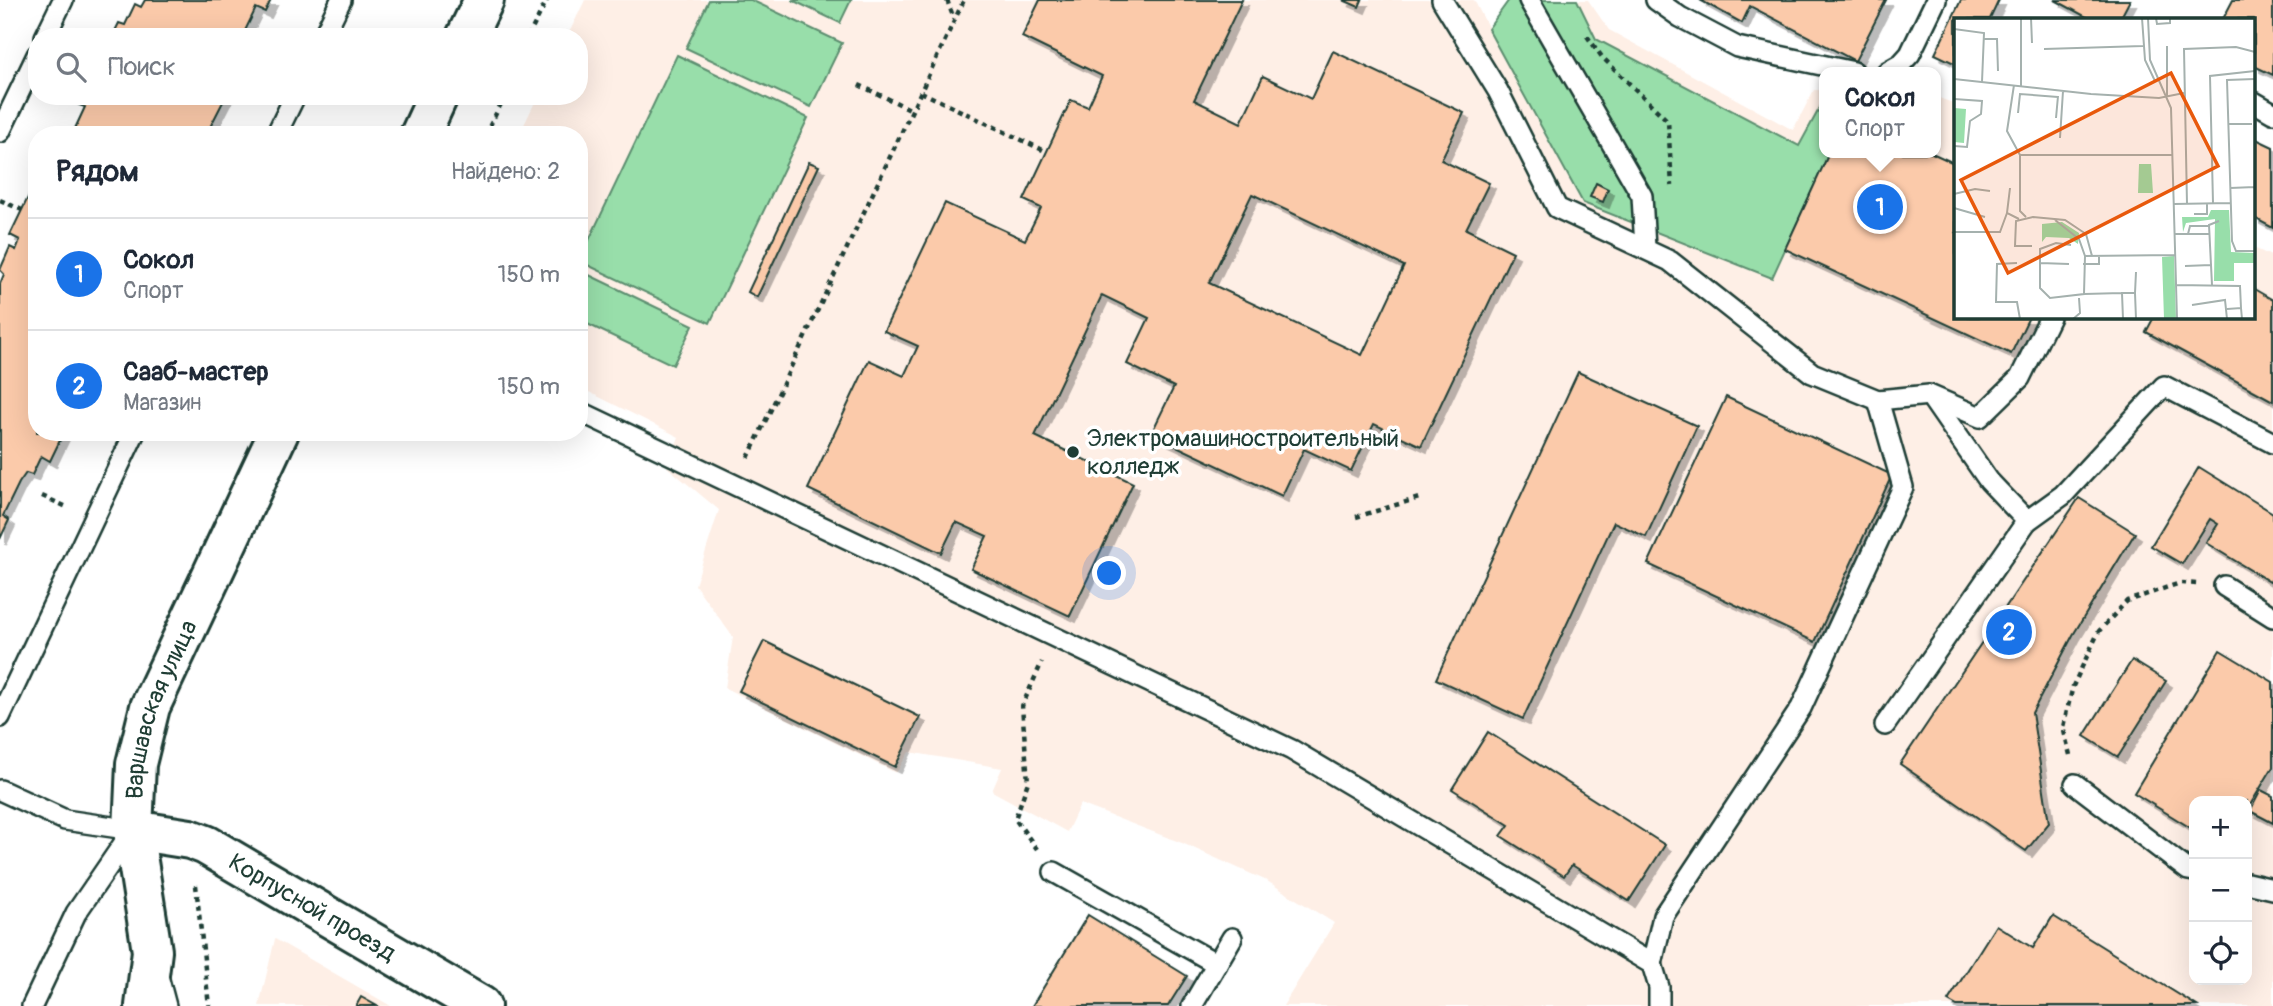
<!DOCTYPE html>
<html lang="ru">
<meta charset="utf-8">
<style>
body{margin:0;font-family:Pangolin,sans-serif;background:#f6f6f7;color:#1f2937}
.controls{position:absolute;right:21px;bottom:21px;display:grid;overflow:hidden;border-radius:14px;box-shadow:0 7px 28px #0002}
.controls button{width:63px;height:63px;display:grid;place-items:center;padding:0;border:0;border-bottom:2px solid #e0e1e3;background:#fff;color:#1f2937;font:35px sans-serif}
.you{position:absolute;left:1110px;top:574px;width:24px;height:24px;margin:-18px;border:5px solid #fff;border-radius:50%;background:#1a73e8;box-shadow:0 0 0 10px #1a73e833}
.badge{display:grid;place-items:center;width:46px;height:46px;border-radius:50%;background:#1a73e8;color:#fff;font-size:23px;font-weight:700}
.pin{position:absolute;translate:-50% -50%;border:4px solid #fff;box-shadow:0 2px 7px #0006}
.popup{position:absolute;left:1819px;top:67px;width:122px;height:91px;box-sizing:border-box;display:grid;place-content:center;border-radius:14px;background:#fff;filter:drop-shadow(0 2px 5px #0005);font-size:23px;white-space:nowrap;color:#747a83}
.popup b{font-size:26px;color:#1f2937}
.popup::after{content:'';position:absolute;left:50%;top:100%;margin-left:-14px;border:14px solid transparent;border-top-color:#fff}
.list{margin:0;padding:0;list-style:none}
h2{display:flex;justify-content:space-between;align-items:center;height:91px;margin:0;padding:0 28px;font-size:30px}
h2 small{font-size:23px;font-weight:400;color:#747a83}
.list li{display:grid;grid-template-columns:46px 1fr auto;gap:21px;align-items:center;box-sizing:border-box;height:112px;padding:0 28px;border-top:2px solid #e0e1e3}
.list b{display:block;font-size:26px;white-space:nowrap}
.list p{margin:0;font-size:23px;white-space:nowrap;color:#747a83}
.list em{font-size:23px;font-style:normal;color:#747a83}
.icon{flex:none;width:38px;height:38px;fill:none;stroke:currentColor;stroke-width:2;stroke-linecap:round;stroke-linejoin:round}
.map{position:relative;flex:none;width:2273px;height:1006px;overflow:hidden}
.search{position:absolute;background:#fff;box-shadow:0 7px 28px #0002;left:28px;top:28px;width:560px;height:77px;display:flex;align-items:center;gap:18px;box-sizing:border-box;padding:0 24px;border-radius:28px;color:#747a83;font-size:26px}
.panel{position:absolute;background:#fff;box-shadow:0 7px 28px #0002;left:28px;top:126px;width:560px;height:315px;border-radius:28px}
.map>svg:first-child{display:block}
</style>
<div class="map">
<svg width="2273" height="1006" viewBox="0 0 2273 1006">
<defs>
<filter id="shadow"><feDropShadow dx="6" dy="6" stdDeviation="0" flood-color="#0004"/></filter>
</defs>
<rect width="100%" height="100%" fill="#fff"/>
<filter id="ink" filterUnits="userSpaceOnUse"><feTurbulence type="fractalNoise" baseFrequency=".0143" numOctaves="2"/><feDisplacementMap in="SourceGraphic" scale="14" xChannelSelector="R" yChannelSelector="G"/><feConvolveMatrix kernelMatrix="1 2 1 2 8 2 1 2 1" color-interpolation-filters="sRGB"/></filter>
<g filter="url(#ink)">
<g fill="#feefe6" fill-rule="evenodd">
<path d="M585,0H1474L1489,29L1509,0H1588L1609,30L1793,130L1814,90H1824V153H1936V97L1956,104V317H2254V248L2273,257V1006H1283L1334,923L1267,881L1182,843L1080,804L1067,832L992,791L1002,768L909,752L896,773L725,688L733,637L695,585L719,510L667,467L679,437L579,387V135H519L538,96H579V37H567ZM2194,801H2247V980H2194Z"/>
<polygon points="275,939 391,1006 259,1006"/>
</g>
<g fill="#98deaa" stroke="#5c8e6f" stroke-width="2">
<polygon points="709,0 751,0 842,43 811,107 686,48"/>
<polygon points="792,0 851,0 840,23"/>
<polygon points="1509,0 1577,0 1596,39 1799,146 1824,100 1824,153 1829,153 1772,278 1583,203 1488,29"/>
<polygon points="677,55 808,118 710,323 579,261"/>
<polygon points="589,275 693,325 673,365 579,320 579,294"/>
</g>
<g fill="#fbcaaa" stroke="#1f3d34" stroke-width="2" fill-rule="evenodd" filter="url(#shadow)">
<polygon points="145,0 271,0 265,12 256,8 242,37 112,37 119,23 125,25 135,4 141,7"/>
<path d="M1040,0H1242L1194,100L1241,123L1263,76L1311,99L1333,51L1464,113L1441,160L1489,183L1466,229L1513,252L1421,446L1374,424L1351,471L1304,449L1282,496L1151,434L1174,387L1127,364L1149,318L1102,295L1035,436L1133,483L1070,616L971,569L987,536L956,522L941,553L808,489L869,360L904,376L918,346L884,331L945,203L1025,240L1041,208L1024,200L1071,100L1088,107L1102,76L1022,37ZM1252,194L1404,266L1362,355L1209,283Z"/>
<polygon points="1343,0 1362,0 1359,7"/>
<polygon points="1700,0 1886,0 1855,61 1750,6 1742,23"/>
<polygon points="1961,0 1999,0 1990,19 1956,19 1956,64 1935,54"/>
<polygon points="2055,0 2130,0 2120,19 2090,19"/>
<polygon points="2233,0 2273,0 2273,75 2254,66 2254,19 2223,19"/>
<polygon points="83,96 226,96 206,135 72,135 85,107 79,105"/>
<polygon points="2254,138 2273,147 2273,228 2254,218"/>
<polygon points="1829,153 1932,153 1956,164 1956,317 2029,317 2011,354 1785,249"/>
<polygon points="809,162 819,166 757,297 748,292"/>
<polygon points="1596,183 1608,189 1603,202 1590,197"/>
<polygon points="33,187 37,189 37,432 64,432 50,461 41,456 32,475 26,473 19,483 3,516 9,520 0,539 0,284 4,274 0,270 10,247 16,250 20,240 10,235"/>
<polygon points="2254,289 2273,300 2273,401 2146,332 2154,317 2254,317"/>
<polygon points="1578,372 1697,426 1646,537 1614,522 1523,719 1436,679"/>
<polygon points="1726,397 1892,475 1815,642 1648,564"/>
<polygon points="2199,467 2273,513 2273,577 2270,582 2206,543 2218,524 2210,519 2182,564 2151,546"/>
<polygon points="2079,498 2135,533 2073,635 2032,713 2049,823 2026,851 1900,764"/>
<polygon points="764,641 920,717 895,767 739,691"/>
<polygon points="2220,650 2273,682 2273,767 2247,810 2247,801 2194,801 2194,830 2134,793"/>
<polygon points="2132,660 2166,681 2118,757 2084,736"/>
<polygon points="1488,732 1665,845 1629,901 1572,865 1564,876 1501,836 1509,825 1452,789"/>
<polygon points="2261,790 2273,796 2273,823 2250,811"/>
<polygon points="1088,915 1187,976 1168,1006 1032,1006"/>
<polygon points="2053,916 2197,1006 1957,1006 1948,1001 1996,925 2033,948"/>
<polygon points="361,997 377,1006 356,1006"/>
</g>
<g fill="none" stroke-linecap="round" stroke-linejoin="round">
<defs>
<g id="lane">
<polyline points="1442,0 1498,91 1557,208 1670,261 1812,373 1878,400 1929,395 1980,417 2020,378 2050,317"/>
<polyline points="1529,0 1642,196 1645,248"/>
<polyline points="1656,0 1680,17 1737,47 1854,72"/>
<polyline points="45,37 63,0"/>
<polyline points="323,37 341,0"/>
<polyline points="1887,72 1901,64 1910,54 1936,0"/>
<polyline points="2254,102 2273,113"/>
<polyline points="0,132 37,55"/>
<polyline points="276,135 295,96"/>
<polyline points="579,411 1292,750 1652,964 1659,987 1659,1006"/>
<polyline points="2027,521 2063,495 2164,386 2273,443"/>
<polyline points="2224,586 2273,617"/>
<polyline points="0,717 135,432"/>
<polyline points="1885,725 2027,521 1989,481 1930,396"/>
<polyline points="2075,784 2188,870 2194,871"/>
<polyline points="0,790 65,820 133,830 76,913 32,1006"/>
<polyline points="1054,872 1217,964"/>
<polyline points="2247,883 2273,889"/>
<polyline points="1652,964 1663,916 1801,708 1903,487 1878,400"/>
<polyline points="158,976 166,1006"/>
<polyline points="1192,1006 1232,938"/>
</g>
<g id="street">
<polyline points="466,37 484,0"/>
<polyline points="420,135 438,96"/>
<path id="s1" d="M133,830L190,839L206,845L481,1006"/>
<path id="s2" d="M145,1006L152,951L133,830L136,764L150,707L279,432"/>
</g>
</defs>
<use href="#lane" stroke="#1f3d34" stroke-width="24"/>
<use href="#street" stroke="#1f3d34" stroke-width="44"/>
<g stroke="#1f3d34" stroke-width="4.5" stroke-dasharray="5 5" stroke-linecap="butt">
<polyline points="947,0 954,19"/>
<polyline points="1587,36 1602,57 1668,121 1672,186"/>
<polyline points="528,37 547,0"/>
<polyline points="859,85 912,110"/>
<polyline points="921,92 1047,152"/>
<polyline points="485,135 505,96"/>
<polyline points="0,200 22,210"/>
<polyline points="748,458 964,0"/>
<polyline points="42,496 67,507"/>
<polyline points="1356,517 1419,498"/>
<polyline points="2070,755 2063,727 2073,686 2099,631 2127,601 2180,583 2198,584"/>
<polyline points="1037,849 1015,819 1028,782 1022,706 1042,662"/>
<polyline points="196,885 209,1006"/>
</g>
<use href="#lane" stroke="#fff" stroke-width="19"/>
<use href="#street" stroke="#fff" stroke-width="38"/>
</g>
</g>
<circle fill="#1f3d34" stroke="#fff" stroke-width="2.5" cx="1073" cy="452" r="7"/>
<g text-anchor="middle" stroke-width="7" stroke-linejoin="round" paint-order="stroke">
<g font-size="24" fill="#1f3d34" stroke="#fff" text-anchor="start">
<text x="1087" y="446">Электромашиностроительный<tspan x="1087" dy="28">колледж</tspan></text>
</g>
<g font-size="24" fill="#1f3d34" stroke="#fff">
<text dy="8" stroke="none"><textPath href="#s2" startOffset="303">Варшавская улица</textPath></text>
<text dy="8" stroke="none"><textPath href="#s1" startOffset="198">Корпусной проезд</textPath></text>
</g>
</g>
<g transform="translate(1954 18)">
<rect width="301" height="301" fill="#fff"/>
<path d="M0,90L12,91L10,125L0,124ZM185,146H197L199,175H184ZM257,192H275L277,234L300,235L301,245H280V263H260L261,201L232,205L229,214L228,199H254ZM108,204L125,215L124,226L115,220L92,219L88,224V206ZM220,238L222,301H210L208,239Z" fill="#98deaa"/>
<path fill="none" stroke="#a5b1ae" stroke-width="2" d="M77,0L78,25M188,0L191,42L201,63M194,0L196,42L217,90L223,301M202,0L203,6L216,5V0M0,11L30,15L28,64M29,21H43L44,53M90,31L189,28M0,61L137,76L205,80L230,75M301,61L273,62L278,223L282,233H301M60,67L53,113L66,137H218M67,68V0M213,78V28M0,81L28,83L27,96L16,103L13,129L0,128M301,86V205M64,95L66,76L104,79M102,100L104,78M275,106H298M106,120L109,73M66,137V193L72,199M56,170L53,195L65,201M276,170L301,169M0,176L21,171L36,173M259,185L256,58L301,53M220,186L277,185M233,186L230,31L282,29L301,34M0,190L31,199M240,196H253V186M101,202L125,221L131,238M0,214H46L53,195M221,216H256M234,216L236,208H255M117,227L102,225L86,231V270L96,280L130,276L131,238L221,237M78,228H61L62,203L79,199L111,202L132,216L138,238M63,245L43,246L42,284H63L66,301M86,245L115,246M129,246H145V238M231,248L257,247M222,267L286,268L287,290M258,267L255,207L265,203M181,275L182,254M130,276L168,275M238,287L271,282L273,301M273,291L287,290L288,301M119,301L126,295L125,280M169,301L168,275H181L182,301"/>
<path fill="#e8590c" fill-opacity="0.15" stroke="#e8590c" stroke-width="3.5" d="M217,55L264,148L54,255L7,162Z"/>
<rect width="301" height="301" fill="none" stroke="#1f3d34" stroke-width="3.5"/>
</g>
</svg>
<div class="controls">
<button>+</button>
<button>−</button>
<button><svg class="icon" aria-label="locate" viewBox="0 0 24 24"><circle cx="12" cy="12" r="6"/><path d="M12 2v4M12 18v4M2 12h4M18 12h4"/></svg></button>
</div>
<div class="you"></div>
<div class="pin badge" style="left:1880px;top:207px">1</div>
<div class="popup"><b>Сокол</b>Спорт</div>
<div class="pin badge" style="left:2009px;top:632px">2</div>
<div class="search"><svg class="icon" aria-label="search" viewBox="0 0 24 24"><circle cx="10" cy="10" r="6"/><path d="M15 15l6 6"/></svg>Поиск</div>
<section class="panel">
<h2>Рядом<small>Найдено: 2</small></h2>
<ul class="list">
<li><span class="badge">1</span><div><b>Сокол</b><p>Спорт</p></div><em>150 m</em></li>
<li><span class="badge">2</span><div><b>Сааб-мастер</b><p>Магазин</p></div><em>150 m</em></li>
</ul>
</section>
</div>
